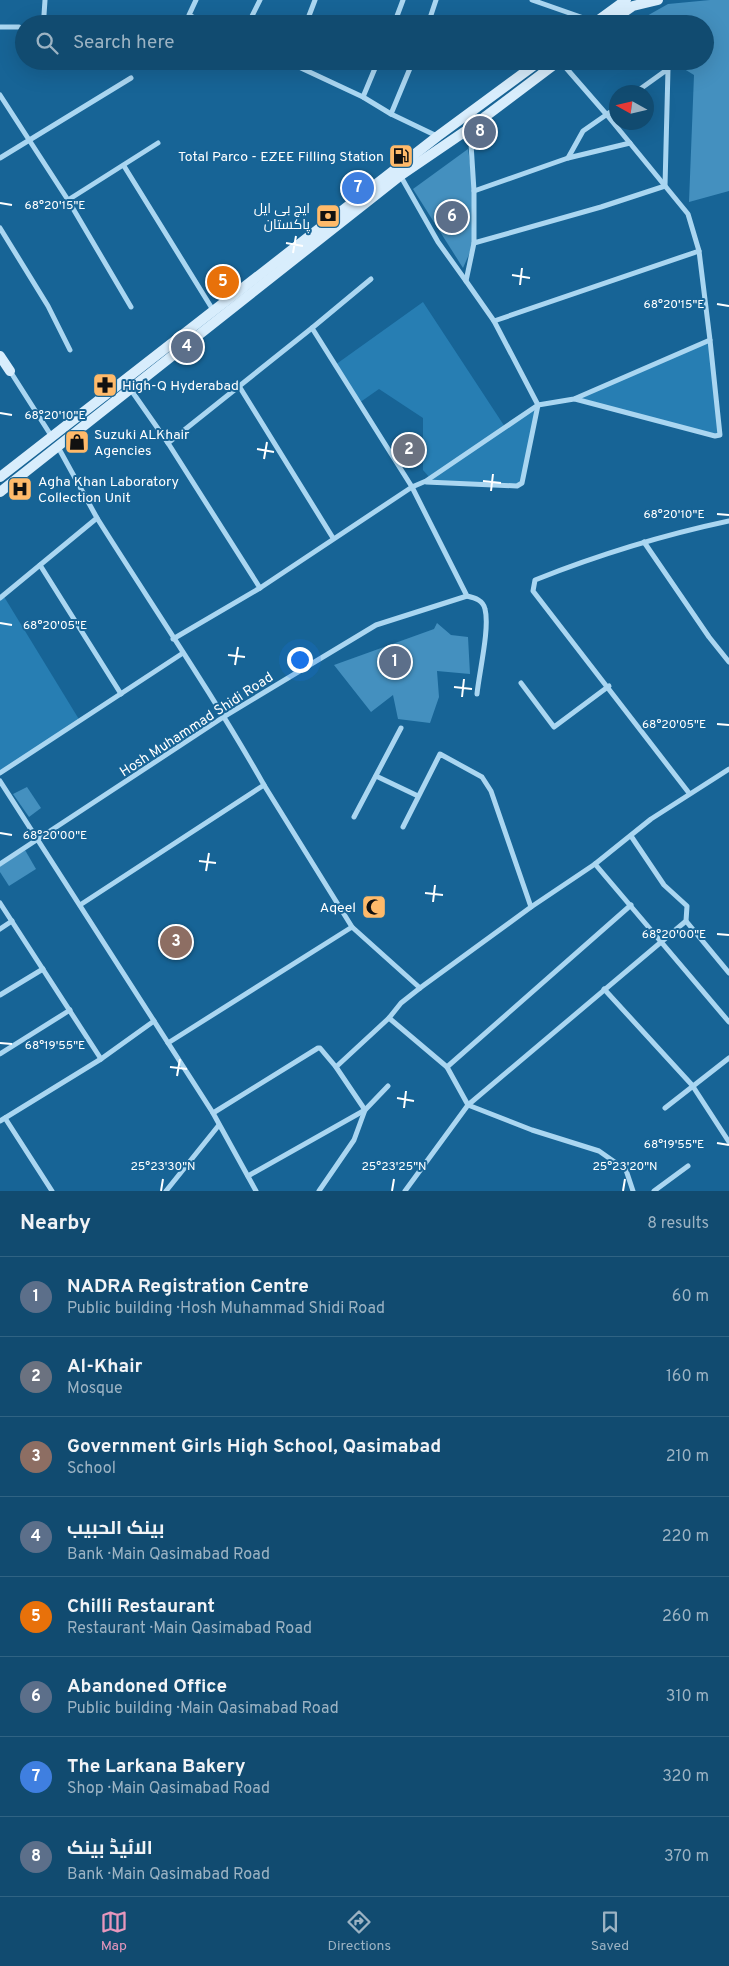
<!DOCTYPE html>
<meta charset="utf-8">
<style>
body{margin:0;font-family:Overpass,Cairo,sans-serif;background:#1a5275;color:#f1f3f6}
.compass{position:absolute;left:609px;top:85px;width:45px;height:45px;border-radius:50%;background:#114b70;box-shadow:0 5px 20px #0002;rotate:278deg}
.you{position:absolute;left:299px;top:659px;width:18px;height:18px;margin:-12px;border:4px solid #fff;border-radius:50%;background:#1a73e8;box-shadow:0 0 0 8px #1a73e833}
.badge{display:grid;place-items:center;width:32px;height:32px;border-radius:50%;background:#e797bd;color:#fff;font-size:16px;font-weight:700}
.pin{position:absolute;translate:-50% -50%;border:2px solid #fff;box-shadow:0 1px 5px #0006}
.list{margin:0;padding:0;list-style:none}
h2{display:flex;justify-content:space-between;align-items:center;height:65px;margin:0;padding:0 20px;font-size:21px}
h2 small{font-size:16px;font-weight:400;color:#9cb3c3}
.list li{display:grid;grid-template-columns:32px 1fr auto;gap:15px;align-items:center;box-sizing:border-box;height:80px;padding:0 20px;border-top:1px solid #306383}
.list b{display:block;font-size:19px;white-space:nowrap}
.list p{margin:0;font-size:16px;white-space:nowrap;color:#9cb3c3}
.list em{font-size:16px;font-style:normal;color:#9cb3c3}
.icon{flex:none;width:28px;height:28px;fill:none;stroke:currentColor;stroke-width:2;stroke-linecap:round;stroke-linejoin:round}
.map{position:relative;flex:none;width:729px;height:1191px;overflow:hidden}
.search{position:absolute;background:#114b70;box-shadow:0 5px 20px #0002;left:15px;right:15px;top:15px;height:55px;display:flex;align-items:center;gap:12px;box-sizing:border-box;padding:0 18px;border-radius:28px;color:#9cb3c3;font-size:19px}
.sheet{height:705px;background:#114b70}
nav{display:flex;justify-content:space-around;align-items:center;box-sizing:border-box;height:70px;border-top:1px solid #306383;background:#114b70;font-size:14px;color:#9cb3c3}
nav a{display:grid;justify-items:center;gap:2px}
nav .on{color:#e797bd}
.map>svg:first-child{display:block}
</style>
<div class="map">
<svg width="729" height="1191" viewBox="0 0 729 1191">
<rect width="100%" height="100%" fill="#176496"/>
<g fill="#277eb3">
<polygon points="423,302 505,427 538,405 521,486 426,481 430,478 423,470 423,418 379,389 359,403 335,365"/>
<polygon points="710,340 720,435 574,399"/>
<polygon points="3,595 80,721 0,773 0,598"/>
</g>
<g fill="#4490bf">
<polygon points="710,0 729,0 729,191 689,202 694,75 671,61 705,61 705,24 649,24 645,17 668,4"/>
<polygon points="468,149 474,191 474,243 463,268 413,189"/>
<polygon points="437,623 451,635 468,637 470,674 437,671 439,697 430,723 398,719 393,695 371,712 334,665 434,629"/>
<polygon points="27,787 41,808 29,817 13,794"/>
<polygon points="25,850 36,869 9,886 0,872 0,866"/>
</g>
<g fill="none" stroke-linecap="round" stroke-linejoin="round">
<g stroke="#aad6f1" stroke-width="5">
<polyline points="196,0 189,15 206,24"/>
<polyline points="532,0 595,22"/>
<polyline points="44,15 45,0"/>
<polyline points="307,21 315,0"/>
<polyline points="248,24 260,0"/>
<polyline points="394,24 403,0"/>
<polyline points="428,24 436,0"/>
<polyline points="0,27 19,27"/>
<polyline points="286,61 363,97 391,114"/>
<polyline points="413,61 391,114 439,137"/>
<polyline points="0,95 68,200 158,143"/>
<polyline points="363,97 378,61"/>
<polyline points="470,128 474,191 568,158 583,131 616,108"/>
<polyline points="0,158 131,78"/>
<polyline points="568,158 630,143"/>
<polyline points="124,166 213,310"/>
<polyline points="400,175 438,242 466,281"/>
<polyline points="474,191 474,243 601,207 665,186 668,69 636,92"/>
<polyline points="68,200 131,307"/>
<polyline points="0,228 48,306 70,350"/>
<polyline points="474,243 466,281 494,321 699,251"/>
<polyline points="312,328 371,279"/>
<polyline points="10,371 52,437"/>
<polyline points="239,386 333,538"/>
<polyline points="131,390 168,443"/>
<polyline points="575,399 715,436 720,435 710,340"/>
<polyline points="426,482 517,486 522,483 538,405 494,321"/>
<polyline points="644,542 709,637 729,662"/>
<polyline points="40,565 121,694"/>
<polyline points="260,588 412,487 426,481 538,405 574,399 710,340 699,251 688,214 607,115 560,61"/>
<polyline points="0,598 97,518 58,447"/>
<path d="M173,639L260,588L168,443L312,328L412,487L467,596C475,598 483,600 485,609C490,628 479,673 477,694"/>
<polyline points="521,683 554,727 609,686"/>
<polyline points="0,773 183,653"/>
<polyline points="376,776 418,796"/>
<polyline points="0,781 213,1113 256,1191"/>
<polyline points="264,785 352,927"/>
<path d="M689,793L533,591L535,580C598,555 663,535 729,521"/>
<polyline points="354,817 401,728"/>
<polyline points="403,827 440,754 482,777 491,791 531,907"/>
<polyline points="0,864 225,716 376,625 467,596"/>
<polyline points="595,864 729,1022"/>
<polyline points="0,903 101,1059"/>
<path d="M80,905L264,785C212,693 153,607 97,518"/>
<polyline points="686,921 729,973"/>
<polyline points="0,929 12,921"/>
<polyline points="604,989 692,1085 729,1142"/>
<polyline points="0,995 43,969"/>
<polyline points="389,1018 447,1067 631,905"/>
<polyline points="168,1043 352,927 420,988"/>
<polyline points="0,1054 70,1010"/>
<polyline points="447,1067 468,1105 532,1130 599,1151 626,1170 633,1191"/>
<polyline points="665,1108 729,1058"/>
<polyline points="213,1113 318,1048 320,1048 336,1067 389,1018 401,1003 420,988 531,907 595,864 651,819 729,769"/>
<polyline points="5,1118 52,1191"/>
<polyline points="0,1121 101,1059 154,1021"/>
<polyline points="248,1176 365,1110 388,1086"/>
<polyline points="166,1191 219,1125"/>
<polyline points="319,1191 354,1140 365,1110 336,1067"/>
<polyline points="405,1191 468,1105 686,921 687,906 664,885 631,836"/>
<polyline points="654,1191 688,1166"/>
</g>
<g stroke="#d8edfc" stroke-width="10">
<polyline points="593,24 626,0"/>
<polyline points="607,24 633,6 658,0"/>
<polyline points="0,356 10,371"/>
<polyline points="0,477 438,136 540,61"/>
<polyline points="0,492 401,175 470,128 559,61"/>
</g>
</g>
<path fill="none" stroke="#fff" stroke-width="2" d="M0,203L12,205M286,243L303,246M293,253L296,236M512,275L530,278M520,285L522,268M717,304L729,306M0,413L12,415M257,449L274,452M264,459L267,442M483,481L501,483M491,491L493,474M717,514L729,515M0,623L12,625M228,655L245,657M235,665L238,647M454,687L472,689M462,697L464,679M717,724L729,725M0,833L12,835M199,861L216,863M206,871L209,853M425,893L443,895M433,902L435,885M717,934L729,935M0,1043L12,1044M170,1067L187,1069M177,1076L180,1059M397,1098L414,1101M404,1108L406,1091M717,1143L729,1145M161,1191L163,1179M392,1191L394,1179M623,1191L625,1179"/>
<defs>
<symbol id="fuel-square" viewBox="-11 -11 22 22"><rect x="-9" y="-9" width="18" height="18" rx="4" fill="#ffba6a" stroke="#176496"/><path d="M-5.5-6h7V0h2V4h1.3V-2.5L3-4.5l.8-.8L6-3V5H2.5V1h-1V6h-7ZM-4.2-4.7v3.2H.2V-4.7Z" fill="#111"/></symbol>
<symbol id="bank-square" viewBox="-11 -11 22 22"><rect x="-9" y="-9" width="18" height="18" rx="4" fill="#ffba6a" stroke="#176496"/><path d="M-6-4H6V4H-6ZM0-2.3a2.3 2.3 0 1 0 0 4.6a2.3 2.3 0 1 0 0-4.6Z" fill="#111"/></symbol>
<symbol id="pharmacy-square" viewBox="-11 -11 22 22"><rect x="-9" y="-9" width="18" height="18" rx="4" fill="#ffba6a" stroke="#176496"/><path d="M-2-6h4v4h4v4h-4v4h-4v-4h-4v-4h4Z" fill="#111"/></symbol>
<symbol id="shop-square" viewBox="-11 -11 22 22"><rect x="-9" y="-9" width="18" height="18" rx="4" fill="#ffba6a" stroke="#176496"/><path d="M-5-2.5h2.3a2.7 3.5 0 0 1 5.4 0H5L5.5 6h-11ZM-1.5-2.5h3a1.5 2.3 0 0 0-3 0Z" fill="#111"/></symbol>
<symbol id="hospital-square" viewBox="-11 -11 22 22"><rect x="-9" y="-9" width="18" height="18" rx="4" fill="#ffba6a" stroke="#176496"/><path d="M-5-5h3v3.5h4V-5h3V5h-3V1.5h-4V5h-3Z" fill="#111"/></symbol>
<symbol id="mosque-square" viewBox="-11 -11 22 22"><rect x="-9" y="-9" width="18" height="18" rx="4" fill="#ffba6a" stroke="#176496"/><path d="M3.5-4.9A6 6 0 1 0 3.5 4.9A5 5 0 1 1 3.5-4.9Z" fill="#111"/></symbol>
</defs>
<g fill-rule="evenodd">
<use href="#fuel-square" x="387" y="142" width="28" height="28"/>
<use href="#bank-square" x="314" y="202" width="28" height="28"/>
<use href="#pharmacy-square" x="91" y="371" width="28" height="28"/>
<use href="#shop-square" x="63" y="428" width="28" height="28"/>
<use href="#hospital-square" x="6" y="475" width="28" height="28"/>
<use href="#mosque-square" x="360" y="893" width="28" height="28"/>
</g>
<g text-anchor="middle" stroke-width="4" stroke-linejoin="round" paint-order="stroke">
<g font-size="14" fill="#fff" stroke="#176496" text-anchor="end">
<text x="384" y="161">Total Parco - EZEE Filling Station</text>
<text x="310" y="213">ایچ بی ایل<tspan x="310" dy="16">پاکستان</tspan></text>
<text x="122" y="390" text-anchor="start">High-Q Hyderabad</text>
<text x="94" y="439" text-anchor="start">Suzuki ALKhair<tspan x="94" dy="16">Agencies</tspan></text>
<text x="38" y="486" text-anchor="start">Agha Khan Laboratory<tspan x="38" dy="16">Collection Unit</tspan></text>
<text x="356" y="912">Aqeel</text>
</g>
<g font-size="14" fill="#fff" stroke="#176496">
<text transform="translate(196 724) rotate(-33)" y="5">Hosh Muhammad Shidi Road</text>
</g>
</g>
<g font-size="12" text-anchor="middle" fill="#fff" stroke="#176496" stroke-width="4" stroke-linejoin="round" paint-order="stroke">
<text x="55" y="209">68°20'15"E</text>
<text x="674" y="308">68°20'15"E</text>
<text x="55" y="419">68°20'10"E</text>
<text x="674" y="518">68°20'10"E</text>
<text x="55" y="629">68°20'05"E</text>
<text x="674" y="728">68°20'05"E</text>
<text x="55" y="839">68°20'00"E</text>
<text x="674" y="938">68°20'00"E</text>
<text x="55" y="1049">68°19'55"E</text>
<text x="674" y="1148">68°19'55"E</text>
<text x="163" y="1170">25°23'30"N</text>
<text x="394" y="1170">25°23'25"N</text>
<text x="625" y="1170">25°23'20"N</text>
</g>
</svg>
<svg class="compass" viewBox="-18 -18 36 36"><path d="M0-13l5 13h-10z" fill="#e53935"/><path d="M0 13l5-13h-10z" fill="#9cb3c3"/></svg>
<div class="you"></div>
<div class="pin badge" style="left:395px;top:662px;background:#5c6f8a">1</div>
<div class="pin badge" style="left:409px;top:450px;background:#6b7280">2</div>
<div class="pin badge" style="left:176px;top:942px;background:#8d6e63">3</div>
<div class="pin badge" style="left:187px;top:347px;background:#5c6f8a">4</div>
<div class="pin badge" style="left:223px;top:282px;background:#e8710a">5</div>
<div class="pin badge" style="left:452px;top:217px;background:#5c6f8a">6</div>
<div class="pin badge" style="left:358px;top:188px;background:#3f7fe0">7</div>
<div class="pin badge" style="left:480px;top:132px;background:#5c6f8a">8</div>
<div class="search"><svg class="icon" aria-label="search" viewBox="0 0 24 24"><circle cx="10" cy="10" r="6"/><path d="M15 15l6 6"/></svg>Search here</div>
</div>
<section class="sheet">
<h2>Nearby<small>8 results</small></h2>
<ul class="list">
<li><span class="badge" style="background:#5c6f8a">1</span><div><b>NADRA Registration Centre</b><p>Public building · Hosh Muhammad Shidi Road</p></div><em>60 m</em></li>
<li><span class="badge" style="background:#6b7280">2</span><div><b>Al-Khair</b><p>Mosque</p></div><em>160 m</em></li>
<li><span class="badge" style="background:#8d6e63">3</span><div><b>Government Girls High School, Qasimabad</b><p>School</p></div><em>210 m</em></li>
<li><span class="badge" style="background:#5c6f8a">4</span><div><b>بينک الحبيب</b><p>Bank · Main Qasimabad Road</p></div><em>220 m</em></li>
<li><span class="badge" style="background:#e8710a">5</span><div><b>Chilli Restaurant</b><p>Restaurant · Main Qasimabad Road</p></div><em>260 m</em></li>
<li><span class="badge" style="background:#5c6f8a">6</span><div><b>Abandoned Office</b><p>Public building · Main Qasimabad Road</p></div><em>310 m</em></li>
<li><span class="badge" style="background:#3f7fe0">7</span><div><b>The Larkana Bakery</b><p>Shop · Main Qasimabad Road</p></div><em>320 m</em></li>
<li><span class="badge" style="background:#5c6f8a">8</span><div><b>الائیڈ بینک</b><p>Bank · Main Qasimabad Road</p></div><em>370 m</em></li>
</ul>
</section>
<nav>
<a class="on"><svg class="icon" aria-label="map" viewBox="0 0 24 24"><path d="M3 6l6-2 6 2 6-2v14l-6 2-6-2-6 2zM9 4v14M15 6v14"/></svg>Map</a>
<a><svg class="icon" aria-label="directions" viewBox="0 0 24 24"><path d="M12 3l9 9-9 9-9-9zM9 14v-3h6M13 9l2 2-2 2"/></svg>Directions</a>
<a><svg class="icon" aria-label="saved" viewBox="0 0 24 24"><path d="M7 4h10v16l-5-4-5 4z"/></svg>Saved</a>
</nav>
